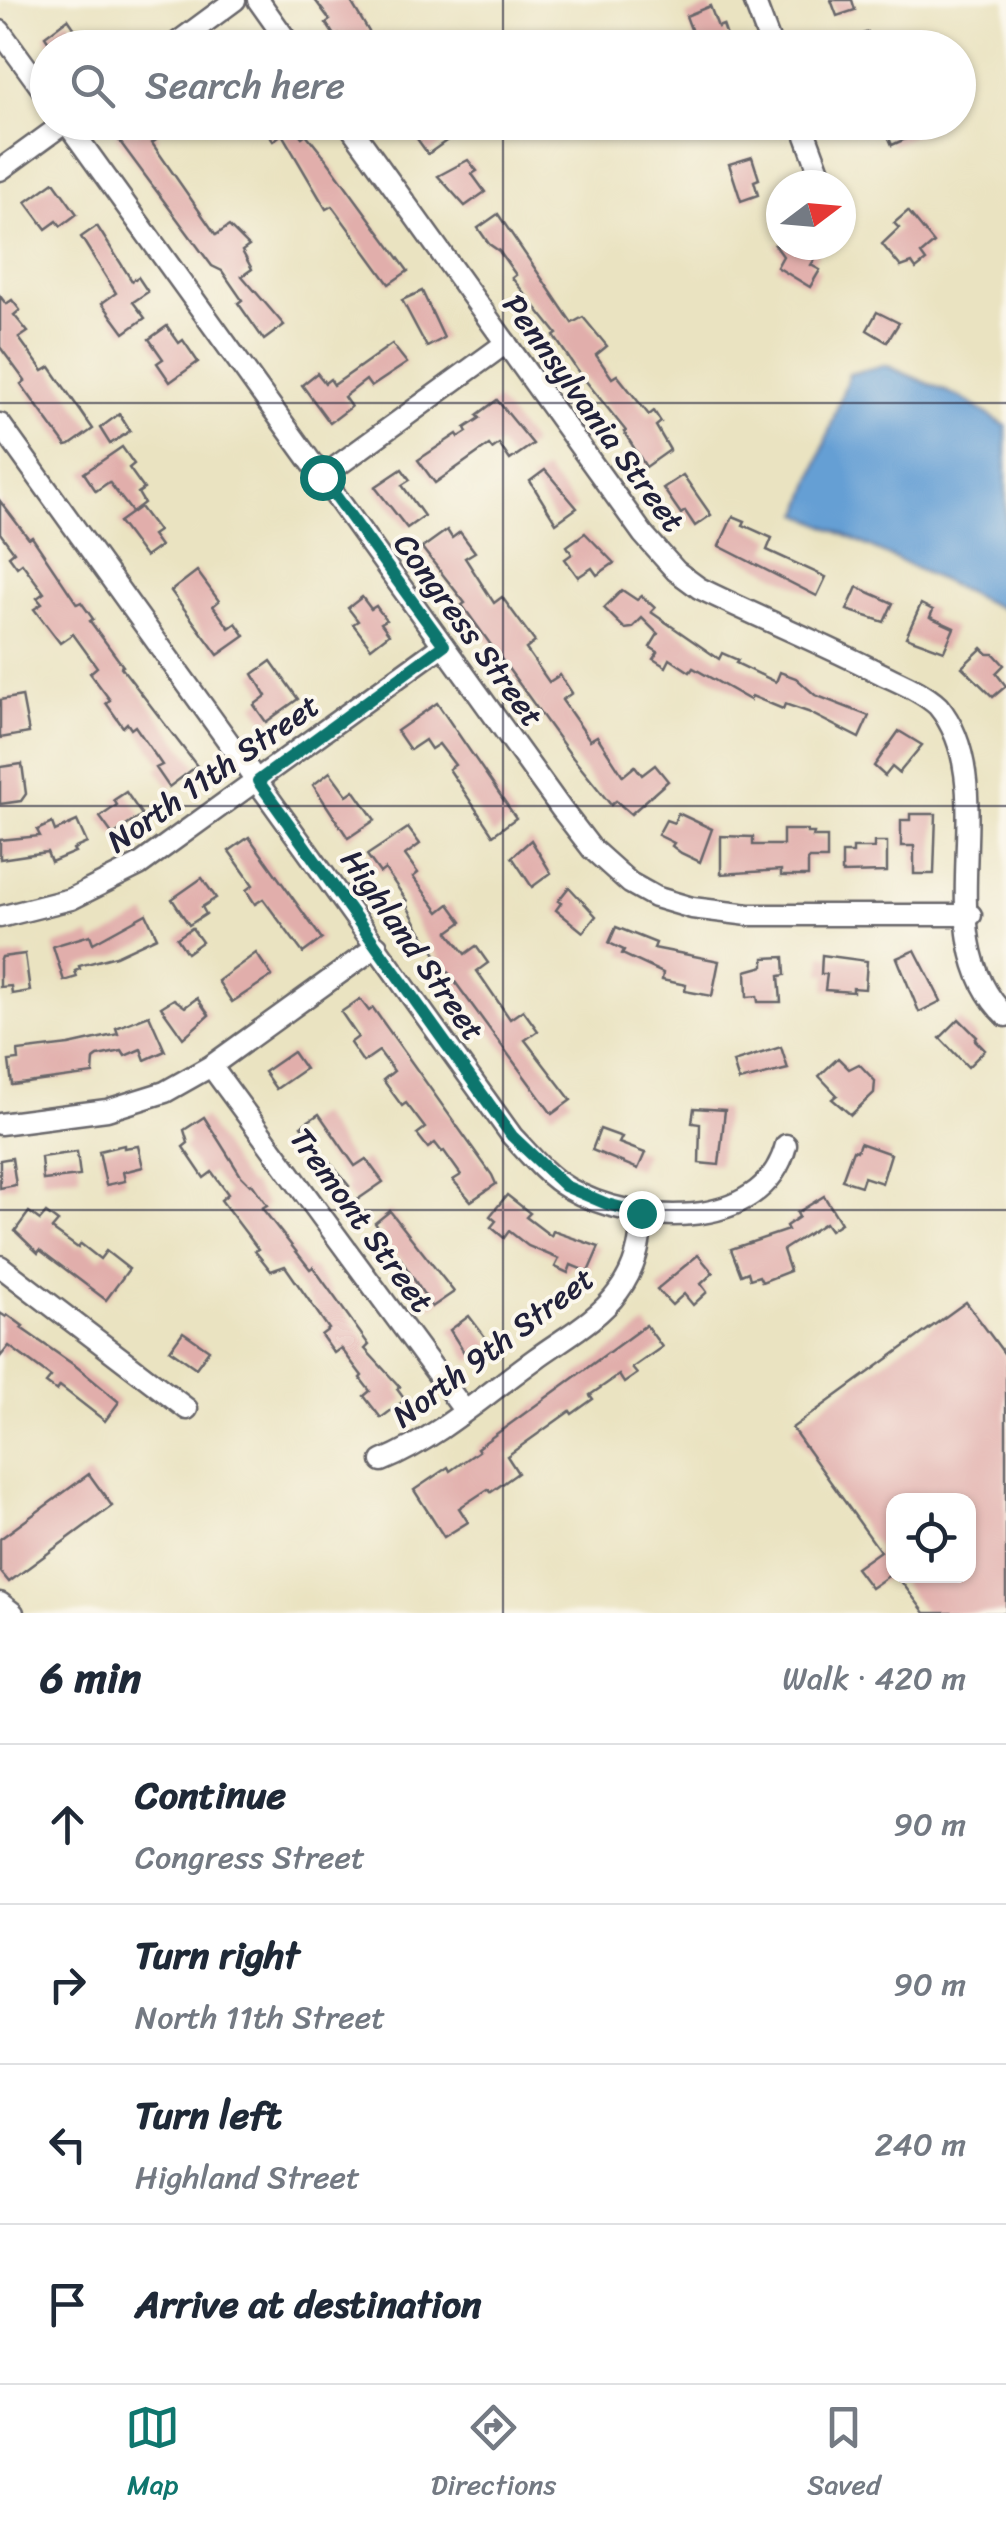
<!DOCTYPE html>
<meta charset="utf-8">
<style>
body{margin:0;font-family:Sriracha,sans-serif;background:#f2f2f3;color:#1f2937}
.controls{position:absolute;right:30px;bottom:30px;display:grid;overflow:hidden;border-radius:20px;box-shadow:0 2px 8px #0004}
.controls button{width:90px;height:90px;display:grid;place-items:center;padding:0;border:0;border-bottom:2px solid #e0e1e3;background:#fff;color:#1f2937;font:50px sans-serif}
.compass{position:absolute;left:766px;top:170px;width:90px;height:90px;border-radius:50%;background:#fff;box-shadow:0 2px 8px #0004;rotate:74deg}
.stop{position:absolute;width:30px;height:30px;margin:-22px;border:8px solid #0f766e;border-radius:50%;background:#fff}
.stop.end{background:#0f766e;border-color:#fff;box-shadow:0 2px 10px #0008}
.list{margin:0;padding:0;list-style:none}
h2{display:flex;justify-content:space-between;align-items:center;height:130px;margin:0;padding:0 40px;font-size:42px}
h2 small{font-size:32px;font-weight:400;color:#747a83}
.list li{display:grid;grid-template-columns:65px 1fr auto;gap:30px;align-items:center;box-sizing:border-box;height:160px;padding:0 40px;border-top:2px solid #e0e1e3}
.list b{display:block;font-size:38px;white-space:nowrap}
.list p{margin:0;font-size:32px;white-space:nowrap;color:#747a83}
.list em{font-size:32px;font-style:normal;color:#747a83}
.icon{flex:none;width:55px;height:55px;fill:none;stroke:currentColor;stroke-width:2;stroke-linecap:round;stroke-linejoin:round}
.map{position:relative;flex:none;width:1006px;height:1613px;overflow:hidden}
.search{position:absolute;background:#fff;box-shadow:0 2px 8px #0004;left:30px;right:30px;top:30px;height:110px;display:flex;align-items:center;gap:25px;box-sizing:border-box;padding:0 35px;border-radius:55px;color:#747a83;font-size:38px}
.sheet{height:770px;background:#fff}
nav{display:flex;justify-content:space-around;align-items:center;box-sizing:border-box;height:140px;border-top:2px solid #e0e1e3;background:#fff;font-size:28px;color:#747a83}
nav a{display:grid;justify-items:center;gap:5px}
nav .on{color:#0f766e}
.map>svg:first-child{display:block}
</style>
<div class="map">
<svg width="1006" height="1613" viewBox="0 0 1006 1613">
<rect width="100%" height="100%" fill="#fbf7ec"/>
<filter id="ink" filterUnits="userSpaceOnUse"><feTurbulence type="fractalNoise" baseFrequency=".01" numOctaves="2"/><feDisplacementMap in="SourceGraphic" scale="20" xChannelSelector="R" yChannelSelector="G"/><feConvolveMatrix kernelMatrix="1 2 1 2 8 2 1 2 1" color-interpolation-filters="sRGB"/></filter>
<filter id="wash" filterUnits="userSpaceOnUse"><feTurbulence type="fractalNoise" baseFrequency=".0048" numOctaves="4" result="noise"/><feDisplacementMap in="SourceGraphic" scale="40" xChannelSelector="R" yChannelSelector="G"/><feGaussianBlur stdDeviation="2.25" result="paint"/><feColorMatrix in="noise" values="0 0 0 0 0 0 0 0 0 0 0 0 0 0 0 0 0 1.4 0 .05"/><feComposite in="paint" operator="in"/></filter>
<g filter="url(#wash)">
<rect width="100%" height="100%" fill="#eae3c1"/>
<polygon fill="#659fd4" stroke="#446088" stroke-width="2.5" points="885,365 962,398 1006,426 1006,611 800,514 849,374"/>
<g id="blocks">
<g fill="#e1aeab">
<polygon points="315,0 350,0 374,40 362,48 349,48 339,34 335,37 326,23 330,20"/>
<polygon points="831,0 852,0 855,10 837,16"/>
<polygon points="710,6 718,27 723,25 729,42 714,48 698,48 686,16"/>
<polygon points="68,19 88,48 53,48 45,36"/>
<polygon points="868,32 873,48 830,48 830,45"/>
<polygon points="260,122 298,122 293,126 302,137 306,134 326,159 408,271 389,284 332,206 326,209 282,134 273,141"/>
<polygon points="405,122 437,122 449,139 428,154"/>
<polygon points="882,122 943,122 892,145"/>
<polygon points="130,124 136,133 149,124 159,138 152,143 216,235 229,226 249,246 242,251 252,269 242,276 284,325 264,340 238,303 242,300 222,271 212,266 115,135"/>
<polygon points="752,157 759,179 754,181 758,195 741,201 729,164"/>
<polygon points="468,160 477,171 472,174 485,192 465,206 438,176"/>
<polygon points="54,182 77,214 61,226 57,221 46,229 26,202"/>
<polygon points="908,211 934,243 921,254 926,261 916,269 912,263 901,267 882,244 899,228 894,223"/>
<polygon points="498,214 572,323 583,317 607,346 596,355 612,378 617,375 649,415 654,411 661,422 656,426 670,450 646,467 624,432 626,431 577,370 554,336 557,334 512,278 516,275 499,251 489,244 478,228"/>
<polygon points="97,226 132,281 138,277 148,292 133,302 145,318 124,333 102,303 116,293 81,237"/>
<polygon points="775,245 802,245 818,254 811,265 820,270 810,287 777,267 783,256"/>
<polygon points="422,291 444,338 427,347 402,300"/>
<polygon points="0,296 6,304 12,300 20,310 14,315 28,332 19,338 43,371 50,367 93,429 70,445 66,446 21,384 25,381 0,347"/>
<polygon points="877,312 899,323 887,342 867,330"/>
<polygon points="167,326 179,343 183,340 198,362 170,382 157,363 163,359 149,339"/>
<polygon points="392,344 407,363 371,387 366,380 344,397 351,407 330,423 302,385 317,373 325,383 330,379 334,385"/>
<polygon points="497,400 533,444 510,460 499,444 492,449 489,445 435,483 418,460 457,434 459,437 467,432 465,428 480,418 477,415"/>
<polygon points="119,414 130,431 110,444 100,428"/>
<polygon points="122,447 134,464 129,468 144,489 138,493 144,503 132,512 109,482 96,491 84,473"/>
<polygon points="402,469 410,480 402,485 424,516 407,528 375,487"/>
<polygon points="545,470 577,508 556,523 530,481"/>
<polygon points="683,475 711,515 695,526 685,511 681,514 663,488"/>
<polygon points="0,501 29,539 32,537 77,604 81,602 93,619 90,621 123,666 121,667 197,766 169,787 156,768 162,765 135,726 131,729 127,723 123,727 106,703 110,700 90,673 97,667 73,634 60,643 34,609 42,604 37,598 44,593 22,563 17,567 9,556 14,552 0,533"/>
<polygon points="140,507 158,531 152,535 160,546 145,557 119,522"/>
<polygon points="733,516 745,521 743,525 772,538 767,550 826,577 817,596 719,546"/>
<polygon points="447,530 452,538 460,532 475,552 465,558 494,603 502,597 535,642 526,649 549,682 560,675 572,693 562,700 590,740 597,736 623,776 635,766 642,775 655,765 668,781 631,814 616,801 611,805 573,758 462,605 465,603 422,548"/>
<polygon points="585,533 614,563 597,575 592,568 578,577 565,559 572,554 567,546"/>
<polygon points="197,571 219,601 213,606 229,628 236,623 245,636 218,655 171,591"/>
<polygon points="857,587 893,603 884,622 847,610"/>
<polygon points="622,590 637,600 642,596 655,608 651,612 719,659 722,653 738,660 736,663 776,682 780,672 796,678 815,695 869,716 859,738 808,712 785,704 783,709 752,696 750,700 693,668 690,672 670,659 666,667 653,659 658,652 650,647 658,634 642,618 632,628 625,629 604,608"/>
<polygon points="362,597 371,609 376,606 386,620 381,623 389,634 371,648 353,624 358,621 348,608"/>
<polygon points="921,604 933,610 930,617 954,628 944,651 906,637"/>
<polygon points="982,648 988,654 994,654 1004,665 996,673 1006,686 993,697 962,667"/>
<polygon points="271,661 298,699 266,722 254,705 266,696 253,674"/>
<polygon points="22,696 29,733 0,738 0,700"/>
<polygon points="437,703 516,818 493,835 449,769 455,765 439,744 431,749 425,740 410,750 397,731"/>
<polygon points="899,731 922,745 899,773 892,767 885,776 874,766"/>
<polygon points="22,764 26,794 21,801 0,804 0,767"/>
<polygon points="330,772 347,795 354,790 375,820 348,838 313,785"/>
<polygon points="126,792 142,815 113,835 100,817 117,805 114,800"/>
<polygon points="678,813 712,829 700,862 681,853 672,846 674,843 658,835 666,820 674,823"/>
<polygon points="910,814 936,814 934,874 914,874 914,846 901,846 901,820 910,820"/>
<polygon points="77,821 87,843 73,849 75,852 51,862 47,852 0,859 0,840 40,836 37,830 52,823 55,831"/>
<polygon points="408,828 420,844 405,855 418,873 413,877 439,912 449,904 462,922 448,932 465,954 476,946 488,963 477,971 510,1019 523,1010 538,1031 525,1040 571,1100 552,1114 447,971 420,930 405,902 407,901 385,869 380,873 367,855"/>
<polygon points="783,830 807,830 807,833 814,833 813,837 827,837 827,859 808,859 808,876 781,876 781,870 721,874 721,836 753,837 753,845 783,845"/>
<polygon points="249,837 322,939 303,953 263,899 255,904 246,890 253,885 229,851"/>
<polygon points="531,840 551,873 532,887 512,857"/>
<polygon points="874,842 887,842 887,872 842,873 842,853 853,853 853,848 874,848"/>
<polygon points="202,878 216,898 202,907 206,914 189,925 172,899"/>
<polygon points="569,887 596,916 583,932 556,910 561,903 558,901"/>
<polygon points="146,914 157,937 116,956 79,966 80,969 75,971 77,977 64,981 53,946 90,935 93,943"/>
<polygon points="616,927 656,943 654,948 719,961 712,996 685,991 686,985 662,980 663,973 622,954 624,950 609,943"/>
<polygon points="192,928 202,942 187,953 177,938"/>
<polygon points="915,950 941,1001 919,1012 897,958"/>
<polygon points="256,953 272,976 232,1002 218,981"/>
<polygon points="25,954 30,991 12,994 11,986 0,987 0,962 2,957"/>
<polygon points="822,955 867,961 865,989 853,988 853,992 825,990 827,974 821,974"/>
<polygon points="784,957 785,975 779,976 781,1002 758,1002 757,996 747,997 746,971 764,966 764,958"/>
<polygon points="197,998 209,1015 183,1038 161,1007 174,999 185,1007"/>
<polygon points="360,999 369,1011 373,1008 492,1175 496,1184 471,1201 453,1180 461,1175 444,1151 442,1152 435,1143 428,1148 417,1134 425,1128 406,1103 402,1106 383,1080 394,1071 379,1051 363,1062 350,1043 358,1037 341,1012"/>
<polygon points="149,1015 165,1051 145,1060 141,1049 125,1056 122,1051 98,1056 94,1059 93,1074 12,1085 9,1061 19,1060 18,1051 69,1045 118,1034 116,1028"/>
<polygon points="959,1019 977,1037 975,1040 985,1050 968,1067 940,1038"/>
<polygon points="781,1047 788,1069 739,1081 733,1062"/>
<polygon points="293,1052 305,1069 276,1089 264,1072"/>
<polygon points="838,1058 849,1069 859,1064 875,1081 874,1093 851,1115 832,1099 837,1095 819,1076"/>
<polygon points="694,1108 725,1110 719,1165 699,1163 700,1124 692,1123"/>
<polygon points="319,1114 355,1166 366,1159 383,1182 354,1202 345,1189 349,1186 301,1126"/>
<polygon points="204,1117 241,1176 250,1185 252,1184 267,1205 262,1208 310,1269 313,1267 369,1345 365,1349 400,1387 397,1389 405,1400 381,1418 364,1396 370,1391 360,1378 362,1376 341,1348 334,1353 321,1335 329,1329 285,1266 271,1271 255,1251 258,1249 221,1200 228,1194 212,1172 204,1178 183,1147 188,1143 184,1130"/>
<polygon points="600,1129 622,1137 619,1143 645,1153 638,1169 592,1150"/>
<polygon points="860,1143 891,1154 882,1183 864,1177 861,1186 842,1180 853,1150 857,1151"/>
<polygon points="124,1145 124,1148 138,1146 143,1167 123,1172 125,1181 106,1185 99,1151"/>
<polygon points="77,1152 80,1176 43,1180 41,1157"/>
<polygon points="12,1158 16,1185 0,1188 0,1160"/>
<polygon points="507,1195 530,1213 526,1217 551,1236 553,1231 599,1247 588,1272 571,1265 568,1273 555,1267 559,1259 528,1246 509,1231 504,1238 491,1227 496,1221 490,1216"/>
<polygon points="824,1196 841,1223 830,1230 825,1223 783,1250 790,1271 762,1282 759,1276 750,1279 748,1272 741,1275 731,1249 788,1230 786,1226 799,1217 797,1213"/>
<polygon points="390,1211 454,1292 432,1307 398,1255 396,1257 380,1236 383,1234 375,1223"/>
<polygon points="29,1212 40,1220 46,1213 58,1222 52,1229 78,1248 81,1244 100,1259 106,1251 129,1269 106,1300 40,1250 38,1253 15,1231"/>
<polygon points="698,1255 713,1273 701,1284 707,1292 693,1305 684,1294 672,1305 657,1289"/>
<polygon points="966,1302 1006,1356 1006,1613 925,1613 897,1576 968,1576 968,1500 894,1500 894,1572 871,1588 856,1568 880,1551 792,1428"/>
<polygon points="0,1313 6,1317 8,1315 23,1326 21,1328 77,1367 119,1402 105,1421 60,1386 57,1391 46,1383 51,1377 9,1346 0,1357"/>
<polygon points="469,1316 492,1346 470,1362 450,1330"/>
<polygon points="646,1325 662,1347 632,1368 637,1374 624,1383 619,1375 590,1395 593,1399 572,1414 570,1411 507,1456 518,1473 491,1492 488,1489 459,1508 468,1522 444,1537 414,1490 448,1467 450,1471 479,1451 477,1448"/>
<polygon points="183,1332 209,1350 196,1368 170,1350"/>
<polygon points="89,1474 112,1506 9,1582 0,1571 0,1539"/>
</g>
</g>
</g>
<g filter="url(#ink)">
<use href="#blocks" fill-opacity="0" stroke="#68666a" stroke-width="2.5"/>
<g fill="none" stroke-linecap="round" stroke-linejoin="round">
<defs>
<g id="minor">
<polyline points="258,0 292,48"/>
<polyline points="754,0 772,48"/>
<polyline points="0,31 48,97"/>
<polyline points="170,48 235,0"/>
<path d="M347,122L643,534L676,571L699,588C758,617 819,642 878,672C898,682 922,691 938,706C1006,788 923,937 1006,1016"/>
<polyline points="801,122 819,171"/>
<polyline points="0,170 66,122 562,810 592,849 630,883 655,897 692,908 749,915 971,915"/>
<path d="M0,424L512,1136C529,1154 546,1175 568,1188C631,1225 763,1235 786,1145"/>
<polyline points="322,477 506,343"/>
<polyline points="0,917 71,899 139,865 443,645"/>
<polyline points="211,1066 464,1410"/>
<polyline points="0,1124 107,1110 165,1092 211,1066 377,946"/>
<polyline points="0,1266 187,1409"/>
<path d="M382,1461C438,1438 486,1394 535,1359C562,1339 598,1320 618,1292C636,1268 642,1242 641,1213"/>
<polyline points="0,1603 13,1613"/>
</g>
</defs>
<use href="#minor" stroke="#68666a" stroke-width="25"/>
<use href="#minor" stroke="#fff" stroke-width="20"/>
</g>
</g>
<g fill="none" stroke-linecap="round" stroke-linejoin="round" filter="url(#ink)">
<polyline stroke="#0f766e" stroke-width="12" points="322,477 444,645 258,781 512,1136 565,1186 607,1204 641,1213"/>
</g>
<path fill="none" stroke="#22223b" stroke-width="2.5" stroke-opacity="0.55" d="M503,0V48M503,122V1613M0,403H1006M0,806H1006M0,1210H1006"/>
<g text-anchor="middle" stroke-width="8" stroke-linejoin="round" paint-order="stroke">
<g font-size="32" fill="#22223b" stroke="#fbf7ec">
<text transform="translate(594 413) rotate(54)" y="11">Pennsylvania Street</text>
<text transform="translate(469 630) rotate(54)" y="11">Congress Street</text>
<text transform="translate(213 773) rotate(-35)" y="11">North 11th Street</text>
<text transform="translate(413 945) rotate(55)" y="11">Highland Street</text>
<text transform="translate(362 1220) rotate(54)" y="11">Tremont Street</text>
<text transform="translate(493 1347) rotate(-37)" y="11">North 9th Street</text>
</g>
</g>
</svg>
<div class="controls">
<button><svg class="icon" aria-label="locate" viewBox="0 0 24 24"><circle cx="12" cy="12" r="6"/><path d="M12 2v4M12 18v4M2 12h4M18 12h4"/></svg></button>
</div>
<svg class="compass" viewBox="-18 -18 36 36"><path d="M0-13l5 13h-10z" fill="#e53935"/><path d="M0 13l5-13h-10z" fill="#747a83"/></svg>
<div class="stop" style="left:322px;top:477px"></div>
<div class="stop end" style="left:641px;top:1213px"></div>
<div class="search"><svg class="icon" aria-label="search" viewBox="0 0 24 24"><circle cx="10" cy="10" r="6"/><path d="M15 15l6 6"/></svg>Search here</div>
</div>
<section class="sheet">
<h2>6 min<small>Walk · 420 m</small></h2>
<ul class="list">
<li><svg class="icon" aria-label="ahead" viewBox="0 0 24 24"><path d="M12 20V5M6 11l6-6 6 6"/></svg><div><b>Continue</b><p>Congress Street</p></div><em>90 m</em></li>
<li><svg class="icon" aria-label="right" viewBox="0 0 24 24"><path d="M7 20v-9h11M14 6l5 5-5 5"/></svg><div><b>Turn right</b><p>North 11th Street</p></div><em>90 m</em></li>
<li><svg class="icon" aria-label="left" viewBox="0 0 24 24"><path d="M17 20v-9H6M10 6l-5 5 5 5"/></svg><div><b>Turn left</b><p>Highland Street</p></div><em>240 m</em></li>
<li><svg class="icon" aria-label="arrive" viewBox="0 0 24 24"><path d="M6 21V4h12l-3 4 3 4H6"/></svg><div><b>Arrive at destination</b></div></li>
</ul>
</section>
<nav>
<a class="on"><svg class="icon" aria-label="map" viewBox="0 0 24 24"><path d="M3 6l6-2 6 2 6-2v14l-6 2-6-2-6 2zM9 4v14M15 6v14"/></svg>Map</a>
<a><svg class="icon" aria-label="directions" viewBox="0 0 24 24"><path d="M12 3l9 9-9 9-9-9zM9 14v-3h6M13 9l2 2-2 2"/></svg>Directions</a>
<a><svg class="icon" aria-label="saved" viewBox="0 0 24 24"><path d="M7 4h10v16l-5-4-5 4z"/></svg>Saved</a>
</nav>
